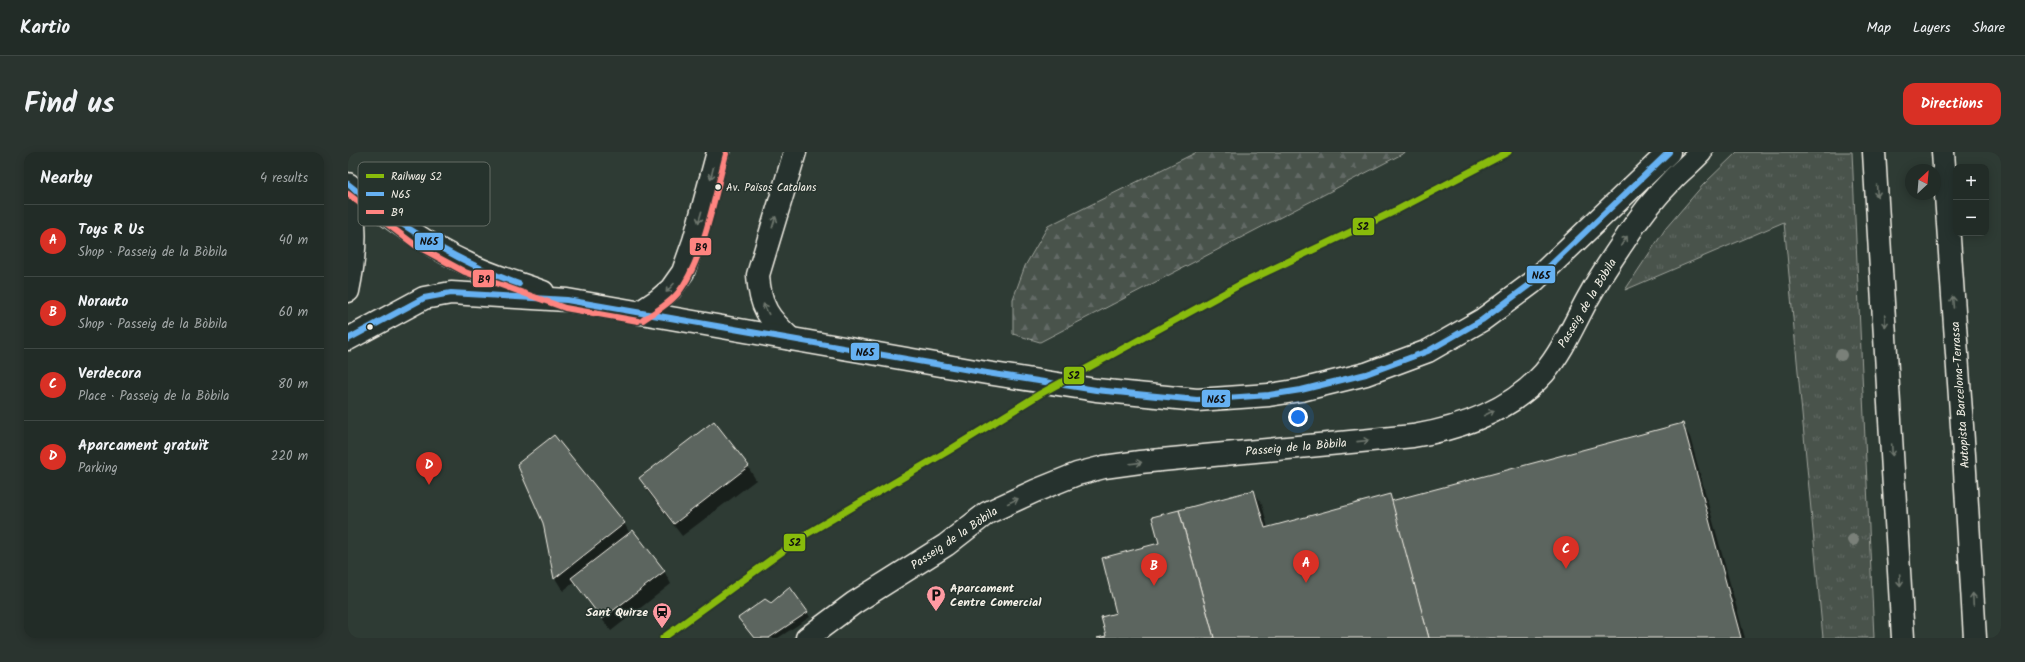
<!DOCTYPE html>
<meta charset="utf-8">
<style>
body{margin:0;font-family:Kalam,sans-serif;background:#2a342f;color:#f1f3f6}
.controls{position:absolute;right:12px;top:12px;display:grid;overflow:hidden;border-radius:8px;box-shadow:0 2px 10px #0003}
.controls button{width:36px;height:36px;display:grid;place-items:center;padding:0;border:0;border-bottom:1px solid #3f4844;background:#222c27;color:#f1f3f6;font:20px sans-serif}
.compass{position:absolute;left:1557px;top:12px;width:36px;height:36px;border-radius:50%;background:#222c27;box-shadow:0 2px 10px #0003;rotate:26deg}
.you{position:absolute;left:950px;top:265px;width:14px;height:14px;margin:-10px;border:3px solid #fff;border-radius:50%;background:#1a73e8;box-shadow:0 0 0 6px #1a73e833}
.badge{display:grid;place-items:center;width:26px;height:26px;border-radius:50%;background:#d93025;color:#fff;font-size:13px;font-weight:700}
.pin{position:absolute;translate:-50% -33px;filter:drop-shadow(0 1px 2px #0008)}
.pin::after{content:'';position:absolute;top:21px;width:14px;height:12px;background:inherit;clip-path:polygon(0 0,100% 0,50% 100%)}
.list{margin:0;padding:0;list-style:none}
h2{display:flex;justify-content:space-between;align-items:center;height:52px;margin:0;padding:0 16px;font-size:17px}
h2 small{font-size:13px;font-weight:400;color:#a2a7a7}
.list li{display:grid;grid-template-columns:26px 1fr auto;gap:12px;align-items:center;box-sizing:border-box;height:72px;padding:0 16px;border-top:1px solid #3f4844}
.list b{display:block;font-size:15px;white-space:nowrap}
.list p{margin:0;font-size:13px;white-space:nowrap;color:#a2a7a7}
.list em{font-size:13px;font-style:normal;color:#a2a7a7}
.map{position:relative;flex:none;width:1653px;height:486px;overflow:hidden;border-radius:12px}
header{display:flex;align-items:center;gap:24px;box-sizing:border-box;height:56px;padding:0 20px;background:#222c27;border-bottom:1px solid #3f4844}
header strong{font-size:19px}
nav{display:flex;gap:22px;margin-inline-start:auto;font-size:14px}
.intro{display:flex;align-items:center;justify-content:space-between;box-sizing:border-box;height:96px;padding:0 24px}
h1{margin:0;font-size:28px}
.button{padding:10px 18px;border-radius:12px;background:#d93025;color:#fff;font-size:14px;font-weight:700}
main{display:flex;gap:24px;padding:0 24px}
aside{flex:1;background:#222c27;border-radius:12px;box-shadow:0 2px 10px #0003}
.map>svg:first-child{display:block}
</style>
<header>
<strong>Kartio</strong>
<nav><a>Map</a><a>Layers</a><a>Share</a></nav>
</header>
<div class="intro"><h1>Find us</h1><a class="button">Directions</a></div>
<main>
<aside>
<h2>Nearby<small>4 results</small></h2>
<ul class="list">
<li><span class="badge">A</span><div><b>Toys R Us</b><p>Shop · Passeig de la Bòbila</p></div><em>40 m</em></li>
<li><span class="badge">B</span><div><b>Norauto</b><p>Shop · Passeig de la Bòbila</p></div><em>60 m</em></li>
<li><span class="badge">C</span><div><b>Verdecora</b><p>Place · Passeig de la Bòbila</p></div><em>80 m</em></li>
<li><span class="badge">D</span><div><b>Aparcament gratuït</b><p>Parking</p></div><em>220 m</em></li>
</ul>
</aside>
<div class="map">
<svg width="1653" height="486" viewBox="0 0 1653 486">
<defs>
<pattern id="grass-tufts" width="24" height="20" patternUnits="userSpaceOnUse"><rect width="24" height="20" fill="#48524c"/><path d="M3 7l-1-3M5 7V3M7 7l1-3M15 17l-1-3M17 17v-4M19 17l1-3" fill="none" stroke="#636b66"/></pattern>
<pattern id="forest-firs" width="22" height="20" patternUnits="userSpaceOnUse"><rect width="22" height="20" fill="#48524c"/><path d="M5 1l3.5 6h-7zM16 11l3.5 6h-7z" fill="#636b66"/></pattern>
</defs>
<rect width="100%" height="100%" fill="#2e3b34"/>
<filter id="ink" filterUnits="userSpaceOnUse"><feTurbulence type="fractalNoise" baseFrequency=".025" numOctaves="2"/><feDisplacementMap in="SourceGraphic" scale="8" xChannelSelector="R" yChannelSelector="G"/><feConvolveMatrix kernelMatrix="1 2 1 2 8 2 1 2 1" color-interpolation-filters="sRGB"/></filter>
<g filter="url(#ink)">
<polygon fill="url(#grass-tufts)" stroke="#9ea29a" points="1389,0 1504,0 1526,486 1475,486 1436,70 1277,138 1318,76 1355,33"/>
<polygon fill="url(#forest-firs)" stroke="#9ea29a" points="849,0 1058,0 692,190 665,182 665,147 677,114 700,74"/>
<g fill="#0007">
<polygon points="366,270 400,315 408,328 334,384 300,340 293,326"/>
<polygon points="1334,272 1342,285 1397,486 753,486 759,484 769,462 812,392 906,339 914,352 920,376 1042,344 1045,349"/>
<polygon points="196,371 276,371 282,382 316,419 323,432 263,479 226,430 215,439 207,426"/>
<polygon points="423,452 459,460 462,465 430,486 406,486"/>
</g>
<g fill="#5c655e" stroke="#f4f1e8">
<polygon points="366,269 401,314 326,372 291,326"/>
<polygon points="1335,271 1393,486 1081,486 1043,349"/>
<polygon points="206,283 277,371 206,427 195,371 169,312"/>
<polygon points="906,338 917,376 1042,342 1081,486 866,486 831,358"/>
<polygon points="831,358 866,486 749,486 758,484 753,465 768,461 754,406 811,391 804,365"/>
<polygon points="285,378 317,419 254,467 223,426"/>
<polygon points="442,435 460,460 421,486 406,486 390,466 417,447 423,451"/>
</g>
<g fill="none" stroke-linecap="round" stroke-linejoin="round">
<defs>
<g id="minor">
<polyline points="291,161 309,149 323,137 335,120 346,89 370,0"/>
<path d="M443,187C420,166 412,155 410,123L447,0"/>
<path d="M459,486L506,451L598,393L639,361L687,339L729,322L756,315L792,310L1065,284C1114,276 1162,259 1196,221C1214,200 1226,172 1239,148C1250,128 1263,108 1276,89C1290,66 1308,44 1327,25C1335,17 1345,9 1353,0"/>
</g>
<g id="major">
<path d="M0,32C37,63 76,92 120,112C144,124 170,131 195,140"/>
<path d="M0,42C11,71 6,110 0,139"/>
<polyline points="0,187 76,146 103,141 219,148 639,221 748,238 849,248 921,243 953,238 1018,222 1080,199 1134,168 1184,131 1321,0"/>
</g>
<g id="highway">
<polyline points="1526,0 1555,486"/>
<polyline points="1595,0 1616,303 1627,486"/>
</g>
</defs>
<use href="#minor" stroke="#f4f1e8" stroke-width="25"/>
<use href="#major" stroke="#f4f1e8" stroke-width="25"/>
<use href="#highway" stroke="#f4f1e8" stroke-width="25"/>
<use href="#minor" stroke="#26332d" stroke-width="22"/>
<use href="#major" stroke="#26332d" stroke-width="22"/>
<use href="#highway" stroke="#26332d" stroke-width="22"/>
<defs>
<g id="bus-1">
<path d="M0,32C53,75 107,109 171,132"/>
<polyline points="0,187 76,146 103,141 219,148 639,221 748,238 849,248 921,243 953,238 1018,222 1080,199 1134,168 1184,131 1321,0"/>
</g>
<g id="bus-2">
<polyline points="0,42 67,93 117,120 217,156 290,169"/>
<path d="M295,168C307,160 321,152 330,141C355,110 367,42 378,2"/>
</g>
</defs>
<use href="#bus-1" stroke="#26332d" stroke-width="9"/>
<use href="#bus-2" stroke="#26332d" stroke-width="9"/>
<use href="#bus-1" stroke="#66b1f2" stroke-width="6"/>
<use href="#bus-2" stroke="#ff8480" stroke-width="6"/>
<defs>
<polyline id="rail-1" points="315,486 457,383 600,299 692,242 895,131 1047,59 1160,0"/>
</defs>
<use href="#rail-1" stroke="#26332d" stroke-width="10"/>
<use href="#rail-1" stroke="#88bb0b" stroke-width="7"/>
</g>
<g fill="#7a8079">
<circle cx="1493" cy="203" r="6"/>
<circle cx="1505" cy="388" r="6"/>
</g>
<defs><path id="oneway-shaft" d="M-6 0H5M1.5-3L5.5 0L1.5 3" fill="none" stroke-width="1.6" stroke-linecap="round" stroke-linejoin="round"/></defs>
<g stroke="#6e766e">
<use href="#oneway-shaft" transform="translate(364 21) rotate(104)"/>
<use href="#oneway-shaft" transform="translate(1529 39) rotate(86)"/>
<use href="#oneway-shaft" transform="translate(352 65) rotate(106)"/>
<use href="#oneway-shaft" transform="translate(426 70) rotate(-73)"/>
<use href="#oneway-shaft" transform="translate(1276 89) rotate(-57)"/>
<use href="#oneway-shaft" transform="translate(322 136) rotate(132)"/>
<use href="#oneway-shaft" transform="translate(1605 150) rotate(-94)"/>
<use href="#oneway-shaft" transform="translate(418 157) rotate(-117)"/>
<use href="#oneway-shaft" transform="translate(1537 169) rotate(87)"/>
<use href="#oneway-shaft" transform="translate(1141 261) rotate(-27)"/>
<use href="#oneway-shaft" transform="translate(1015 289) rotate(-6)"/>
<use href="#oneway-shaft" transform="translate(1544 298) rotate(87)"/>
<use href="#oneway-shaft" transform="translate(788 311) rotate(-7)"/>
<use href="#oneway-shaft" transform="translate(665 349) rotate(-25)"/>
<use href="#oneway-shaft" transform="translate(1552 428) rotate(87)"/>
<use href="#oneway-shaft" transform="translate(1625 447) rotate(-93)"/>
</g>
</g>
<defs>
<symbol id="parking-pin" viewBox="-11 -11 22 30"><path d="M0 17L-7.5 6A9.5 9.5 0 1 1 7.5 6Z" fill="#ff9aa2" stroke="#26332d"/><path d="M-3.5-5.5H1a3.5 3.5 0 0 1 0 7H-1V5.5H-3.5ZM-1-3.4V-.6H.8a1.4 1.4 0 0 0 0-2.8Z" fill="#111"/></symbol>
<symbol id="station-pin" viewBox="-11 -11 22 30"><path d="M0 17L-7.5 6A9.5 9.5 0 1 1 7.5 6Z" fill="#ff9aa2" stroke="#26332d"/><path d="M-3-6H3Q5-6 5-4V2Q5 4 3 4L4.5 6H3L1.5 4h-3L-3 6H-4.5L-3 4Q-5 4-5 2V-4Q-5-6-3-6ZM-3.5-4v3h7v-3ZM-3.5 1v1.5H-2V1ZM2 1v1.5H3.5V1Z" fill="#111"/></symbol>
</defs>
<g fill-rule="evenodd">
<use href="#parking-pin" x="577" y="432" width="22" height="30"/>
<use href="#station-pin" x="303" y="449" width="22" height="30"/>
</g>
<g fill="#f4f1e8" stroke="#26332d" stroke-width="1.5">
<circle cx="370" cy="35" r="3.5"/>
<circle cx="22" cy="175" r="3.5"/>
</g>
<g text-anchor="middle" stroke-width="3" stroke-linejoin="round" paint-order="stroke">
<g font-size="11" fill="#f4f1e8" stroke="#26332d" text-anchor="start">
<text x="378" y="39">Av. Països Catalans</text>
</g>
<g font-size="12" fill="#f4f1e8" stroke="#26332d">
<text transform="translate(1239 151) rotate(-59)" y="4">Passeig de la Bòbila</text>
<text transform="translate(1612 243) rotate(-94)" y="4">Autopista Barcelona-Terrassa</text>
<text transform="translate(948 295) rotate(-5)" y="4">Passeig de la Bòbila</text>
<text transform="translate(606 386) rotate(-34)" y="4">Passeig de la Bòbila</text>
</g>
<g font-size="12" font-weight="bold" fill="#f4f1e8" stroke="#26332d" text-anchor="start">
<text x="602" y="440">Aparcament<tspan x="602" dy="14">Centre Comercial</tspan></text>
<text x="300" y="464" text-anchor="end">Sant Quirze</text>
</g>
</g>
<rect x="10" y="10" width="132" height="64" rx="6" fill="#26332d" stroke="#646c65" stroke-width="1"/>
<rect x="18" y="22" width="18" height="4" fill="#88bb0b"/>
<rect x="18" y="40" width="18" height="4" fill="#66b1f2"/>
<rect x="18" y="58" width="18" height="4" fill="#ff8480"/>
<g font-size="11" fill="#f4f1e8">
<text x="43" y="28">Railway S2</text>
<text x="43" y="46">N65</text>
<text x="43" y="64">B9</text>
</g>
<g stroke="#26332d" stroke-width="1.5">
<rect x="1004" y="65" width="23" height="19" rx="4" fill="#88bb0b"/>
<rect x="66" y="80" width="30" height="19" rx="4" fill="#66b1f2"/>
<rect x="341" y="85" width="23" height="19" rx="4" fill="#ff8480"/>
<rect x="1178" y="113" width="30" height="19" rx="4" fill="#66b1f2"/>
<rect x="124" y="117" width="23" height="19" rx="4" fill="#ff8480"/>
<rect x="502" y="190" width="30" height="19" rx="4" fill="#66b1f2"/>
<rect x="715" y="214" width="22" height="19" rx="4" fill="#88bb0b"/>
<rect x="853" y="237" width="30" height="19" rx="4" fill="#66b1f2"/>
<rect x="435" y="381" width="23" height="19" rx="4" fill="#88bb0b"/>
</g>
<g font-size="11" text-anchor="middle" font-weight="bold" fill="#111">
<text x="1015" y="78">S2</text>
<text x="81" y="93">N65</text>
<text x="353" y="99">B9</text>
<text x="1193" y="127">N65</text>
<text x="136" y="131">B9</text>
<text x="517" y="204">N65</text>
<text x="726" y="227">S2</text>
<text x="868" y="251">N65</text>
<text x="447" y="394">S2</text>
</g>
</svg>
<div class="controls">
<button>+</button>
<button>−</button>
</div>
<svg class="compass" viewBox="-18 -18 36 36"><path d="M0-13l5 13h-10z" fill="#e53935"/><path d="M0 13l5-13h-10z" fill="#a2a7a7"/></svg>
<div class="you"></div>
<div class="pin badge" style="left:958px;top:431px">A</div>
<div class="pin badge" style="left:806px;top:434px">B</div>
<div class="pin badge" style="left:1218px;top:417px">C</div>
<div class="pin badge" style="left:81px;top:333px">D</div>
</div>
</main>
